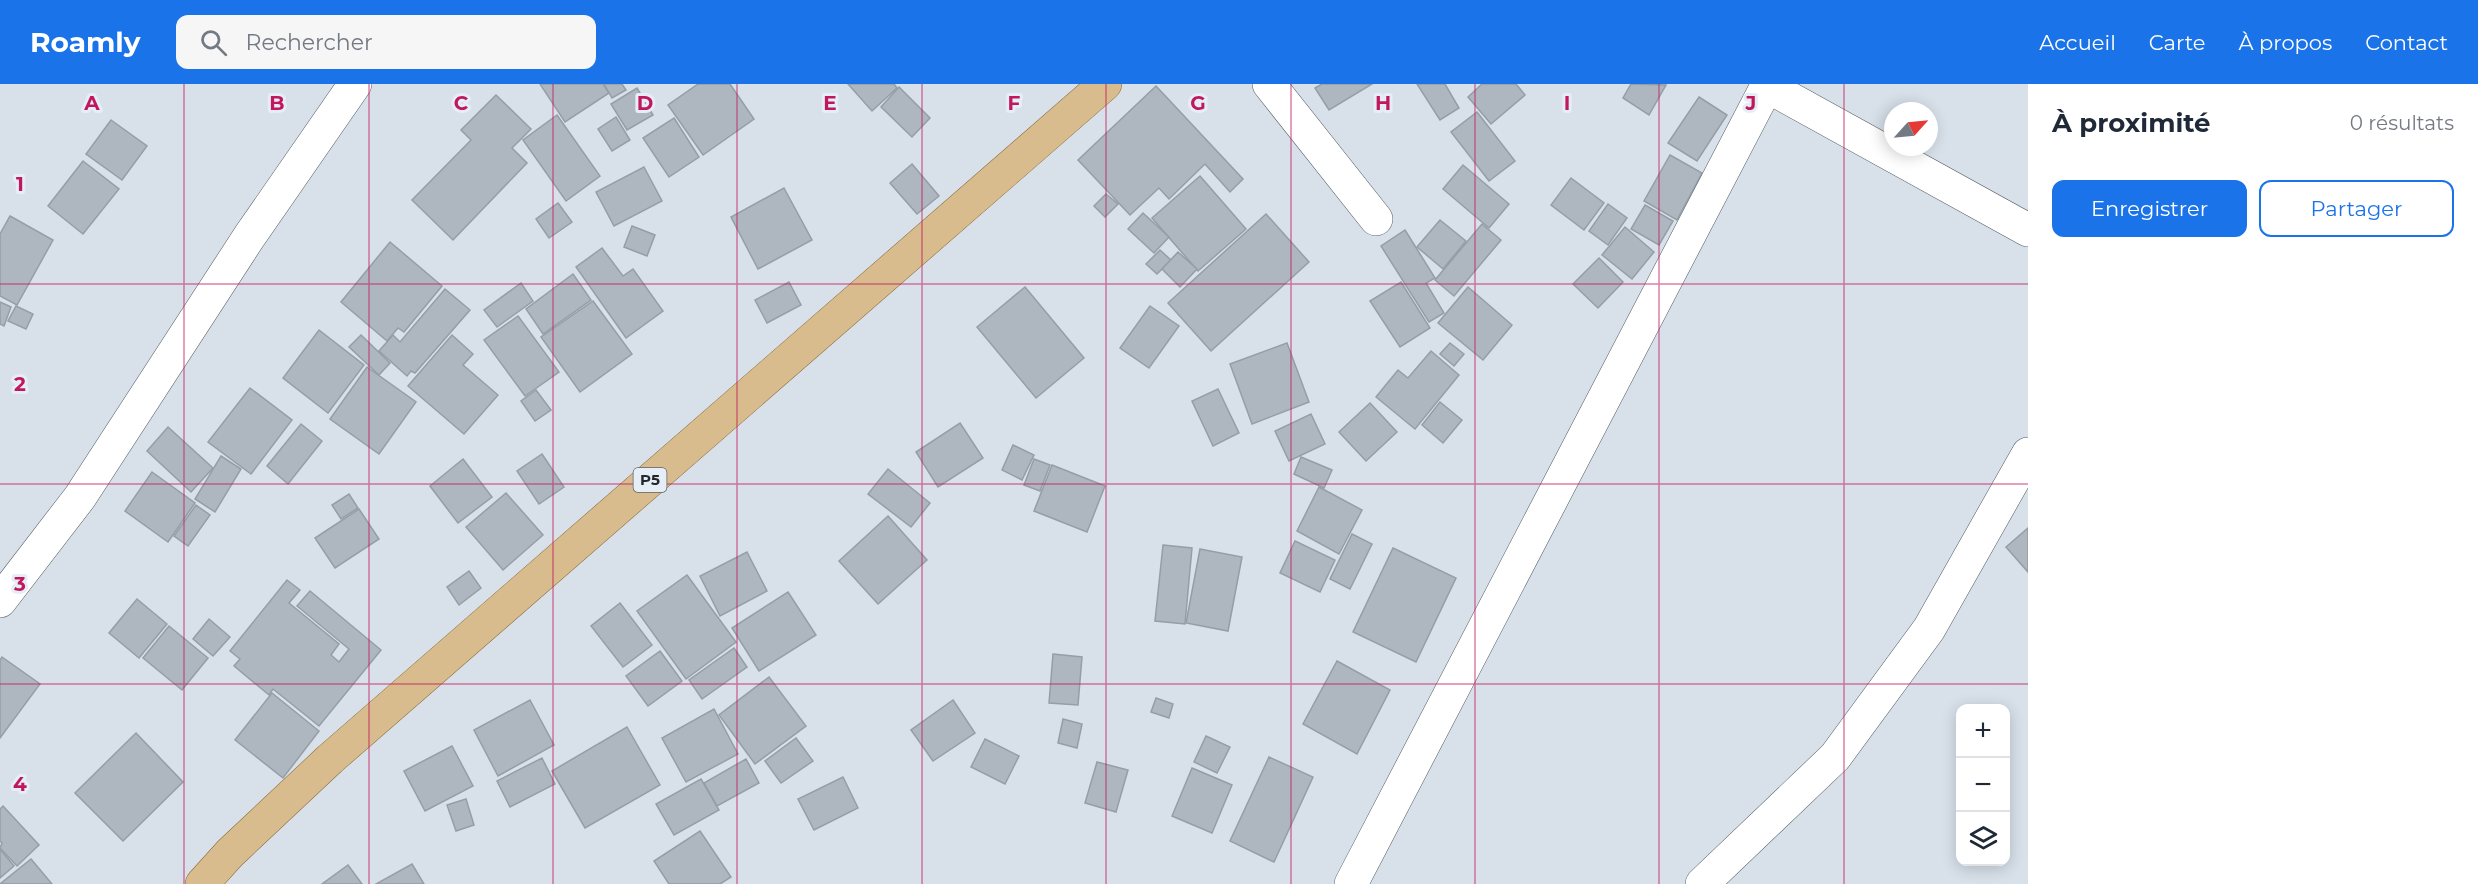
<!DOCTYPE html>
<html lang="fr">
<meta charset="utf-8">
<style>
body{margin:0;font-family:Montserrat,sans-serif;background:#f6f6f7;color:#1f2937}
.controls{position:absolute;right:18px;bottom:18px;display:grid;overflow:hidden;border-radius:12px;box-shadow:0 3px 15px #0003}
.controls button{width:54px;height:54px;display:grid;place-items:center;padding:0;border:0;border-bottom:2px solid #e0e1e3;background:#fff;color:#1f2937;font:30px sans-serif}
.compass{position:absolute;left:1884px;top:18px;width:54px;height:54px;border-radius:50%;background:#fff;box-shadow:0 3px 15px #0003;rotate:63deg}
.list{margin:0;padding:0;list-style:none}
h2{display:flex;justify-content:space-between;align-items:center;height:78px;margin:0;padding:0 24px;font-size:26px}
h2 small{font-size:20px;font-weight:400;color:#747a83}
.actions{display:flex;gap:12px;padding:18px 24px}
.actions a{flex:1;padding:14px 0;border:2px solid #1a73e8;border-radius:12px;text-align:center;font-size:21px;color:#1a73e8}
.actions .main{background:#1a73e8;color:#fff}
.icon{flex:none;width:33px;height:33px;fill:none;stroke:currentColor;stroke-width:2;stroke-linecap:round;stroke-linejoin:round}
.map{position:relative;flex:none;width:2028px;height:800px;overflow:hidden}
header{display:flex;align-items:center;gap:36px;box-sizing:border-box;height:84px;padding:0 30px;background:#1a73e8;color:#fff}
header strong{font-size:28px}
nav{display:flex;gap:33px;margin-inline-start:auto;font-size:21px}
.search{width:420px;height:54px;background:#f6f6f7;display:flex;align-items:center;gap:15px;box-sizing:border-box;padding:0 21px;border-radius:12px;color:#747a83;font-size:22px}
main{display:flex}
aside{flex:1;background:#fff}
.map>svg:first-child{display:block}
</style>
<header>
<strong>Roamly</strong>
<div class="search"><svg class="icon" aria-label="search" viewBox="0 0 24 24"><circle cx="10" cy="10" r="6"/><path d="M15 15l6 6"/></svg>Rechercher</div>
<nav><a>Accueil</a><a>Carte</a><a>À propos</a><a>Contact</a></nav>
</header>
<main>
<div class="map">
<svg width="2028" height="800" viewBox="0 0 2028 800">
<rect width="100%" height="100%" fill="#d8e1ea"/>
<g fill="#aeb7c0" stroke="#959ea6" stroke-width="1.5">
<polygon points="540,0 603,0 609,9 565,38"/>
<polygon points="604,0 622,0 626,6 612,14"/>
<polygon points="698,0 730,0 754,35 703,71 668,21"/>
<polygon points="848,0 894,0 897,4 872,27"/>
<polygon points="1322,0 1372,0 1329,26 1315,4"/>
<polygon points="1417,0 1445,0 1459,24 1440,36"/>
<polygon points="1482,0 1516,0 1525,11 1491,40 1468,13"/>
<polygon points="1631,0 1666,1 1649,31 1623,14"/>
<polygon points="1156,2 1243,95 1230,108 1205,80 1169,115 1159,104 1130,131 1078,76"/>
<polygon points="899,3 930,34 912,53 881,23"/>
<polygon points="637,4 653,31 627,46 611,20"/>
<polygon points="496,11 531,45 512,64 527,79 453,156 412,116 471,56 461,46"/>
<polygon points="1699,13 1727,31 1697,77 1668,59"/>
<polygon points="1477,28 1515,77 1489,97 1451,48"/>
<polygon points="557,31 600,92 566,117 523,56"/>
<polygon points="616,33 630,56 612,67 598,45"/>
<polygon points="674,34 699,73 669,93 643,54"/>
<polygon points="111,36 147,62 122,96 86,70"/>
<polygon points="1670,71 1702,89 1677,136 1644,117"/>
<polygon points="83,77 119,105 83,150 48,122"/>
<polygon points="912,80 939,112 917,130 890,99"/>
<polygon points="1463,81 1509,120 1489,144 1443,105"/>
<polygon points="644,83 662,117 614,142 596,108"/>
<polygon points="1200,92 1246,145 1198,187 1152,134"/>
<polygon points="1571,94 1604,119 1584,146 1551,121"/>
<polygon points="784,104 812,156 758,185 731,133"/>
<polygon points="1106,110 1118,120 1105,133 1094,122"/>
<polygon points="558,119 572,138 549,154 536,135"/>
<polygon points="1608,120 1627,134 1608,161 1589,147"/>
<polygon points="1645,121 1673,137 1659,161 1631,145"/>
<polygon points="1143,129 1169,153 1154,169 1128,145"/>
<polygon points="1266,130 1309,178 1211,267 1168,219"/>
<polygon points="10,132 53,156 17,221 0,212 0,150"/>
<polygon points="1440,136 1466,157 1443,185 1417,163"/>
<polygon points="1482,140 1501,156 1454,212 1435,196"/>
<polygon points="632,142 655,151 647,172 624,163"/>
<polygon points="1625,143 1654,168 1632,195 1602,171"/>
<polygon points="1405,146 1435,194 1426,199 1444,229 1429,238 1381,162"/>
<polygon points="390,158 442,202 404,248 398,244 387,257 341,218"/>
<polygon points="602,164 623,192 633,185 663,227 626,254 576,183"/>
<polygon points="1160,166 1171,176 1157,190 1146,180"/>
<polygon points="1178,168 1197,185 1180,203 1162,185"/>
<polygon points="1599,174 1623,198 1598,224 1573,200"/>
<polygon points="573,190 591,216 543,250 526,225"/>
<polygon points="789,198 801,221 767,239 755,216"/>
<polygon points="1401,198 1430,244 1400,263 1370,217"/>
<polygon points="521,199 533,217 497,243 484,226"/>
<polygon points="1025,203 1084,274 1036,314 977,243"/>
<polygon points="1468,203 1512,241 1483,276 1438,239"/>
<polygon points="445,205 470,226 415,289 411,287 407,292 379,267 393,251 400,258"/>
<polygon points="593,217 632,270 580,308 541,253"/>
<polygon points="0,218 11,223 4,242 0,240"/>
<polygon points="16,222 33,230 26,245 8,237"/>
<polygon points="1150,222 1179,242 1149,284 1120,264"/>
<polygon points="518,232 559,288 525,312 484,256"/>
<polygon points="319,246 364,281 328,329 283,294"/>
<polygon points="361,251 390,279 379,291 349,263"/>
<polygon points="452,251 473,270 463,281 498,311 464,350 408,302"/>
<polygon points="1287,259 1309,318 1252,340 1230,280"/>
<polygon points="1450,259 1464,270 1454,282 1440,270"/>
<polygon points="1431,267 1459,291 1415,345 1376,313 1398,286 1408,294"/>
<polygon points="367,283 416,318 379,370 330,335"/>
<polygon points="250,304 292,336 251,390 208,358"/>
<polygon points="1218,305 1239,349 1213,362 1192,317"/>
<polygon points="536,306 551,326 535,337 521,317"/>
<polygon points="1440,318 1462,336 1443,359 1422,341"/>
<polygon points="1370,319 1397,348 1366,377 1339,348"/>
<polygon points="1311,330 1325,360 1289,377 1275,347"/>
<polygon points="960,339 983,374 938,403 916,368"/>
<polygon points="301,340 322,357 288,400 267,382"/>
<polygon points="168,343 213,384 191,408 147,367"/>
<polygon points="1013,361 1034,371 1022,396 1002,386"/>
<polygon points="542,370 564,403 539,420 517,387"/>
<polygon points="221,372 241,385 215,428 195,415"/>
<polygon points="1301,373 1332,386 1324,404 1294,390"/>
<polygon points="463,375 492,413 458,439 430,402"/>
<polygon points="1034,375 1050,381 1040,407 1024,401"/>
<polygon points="1052,381 1105,402 1087,448 1034,427"/>
<polygon points="888,385 930,419 911,443 868,410"/>
<polygon points="152,388 195,419 168,458 125,427"/>
<polygon points="1319,403 1362,426 1339,470 1297,447"/>
<polygon points="506,409 543,451 503,486 466,443"/>
<polygon points="349,410 358,424 341,435 332,421"/>
<polygon points="196,421 210,431 188,462 174,452"/>
<polygon points="359,425 379,455 335,484 315,454"/>
<polygon points="888,432 927,476 878,520 839,477"/>
<polygon points="2028,444 2028,488 2006,463"/>
<polygon points="1352,450 1372,460 1350,505 1330,495"/>
<polygon points="1295,457 1335,476 1320,508 1280,489"/>
<polygon points="1163,461 1192,464 1185,540 1155,537"/>
<polygon points="1393,464 1456,494 1416,578 1353,548"/>
<polygon points="1200,465 1242,473 1228,547 1186,539"/>
<polygon points="747,468 767,507 720,532 700,492"/>
<polygon points="469,487 481,504 459,521 447,503"/>
<polygon points="687,491 736,558 686,595 637,527"/>
<polygon points="287,496 300,506 289,519 339,560 331,571 339,578 349,565 297,522 310,507 381,566 319,642 273,605 269,611 234,582 240,575 230,567"/>
<polygon points="788,508 816,551 759,587 732,544"/>
<polygon points="137,515 167,540 139,574 109,549"/>
<polygon points="620,519 652,561 623,583 591,542"/>
<polygon points="209,535 230,553 213,572 193,555"/>
<polygon points="169,542 208,574 182,606 143,574"/>
<polygon points="734,564 747,583 702,615 689,596"/>
<polygon points="660,567 682,597 648,622 626,592"/>
<polygon points="1053,570 1082,573 1078,621 1049,619"/>
<polygon points="2,573 40,600 0,654 0,576"/>
<polygon points="1337,577 1390,606 1357,670 1303,640"/>
<polygon points="769,593 806,642 755,680 719,631"/>
<polygon points="272,609 319,647 283,694 235,656"/>
<polygon points="1156,614 1173,620 1169,634 1151,628"/>
<polygon points="530,616 554,661 498,692 474,646"/>
<polygon points="953,616 975,649 933,677 911,646"/>
<polygon points="714,625 738,670 686,698 662,654"/>
<polygon points="1063,635 1082,640 1077,664 1058,659"/>
<polygon points="627,643 660,701 585,744 552,687"/>
<polygon points="136,649 183,698 123,757 75,709"/>
<polygon points="1206,652 1230,663 1217,689 1194,678"/>
<polygon points="796,654 813,677 781,699 765,677"/>
<polygon points="985,655 1019,672 1005,700 971,683"/>
<polygon points="452,662 473,702 425,727 404,687"/>
<polygon points="1269,673 1313,693 1274,778 1230,757"/>
<polygon points="542,674 555,700 510,723 497,697"/>
<polygon points="746,675 759,699 717,722 704,699"/>
<polygon points="1097,678 1128,686 1116,728 1085,719"/>
<polygon points="1192,684 1232,701 1212,749 1172,732"/>
<polygon points="843,693 858,724 814,746 798,715"/>
<polygon points="701,695 719,726 674,751 656,720"/>
<polygon points="466,715 474,741 456,747 447,721"/>
<polygon points="3,722 39,761 17,782 0,764 2,759 0,757 0,725"/>
<polygon points="700,747 731,793 720,800 669,800 654,777"/>
<polygon points="0,765 14,782 0,794"/>
<polygon points="31,775 52,800 0,800"/>
<polygon points="412,780 424,800 376,800"/>
<polygon points="348,781 362,800 322,800"/>
</g>
<g fill="none" stroke-linecap="round" stroke-linejoin="round">
<defs>
<g id="street">
<polyline points="1269,0 1376,135"/>
<polyline points="1767,2 2028,146"/>
<polyline points="0,517 80,413 249,153 355,0"/>
<polyline points="1351,800 1768,0"/>
<polyline points="1702,800 1835,673 1929,545 2028,370"/>
</g>
<polyline id="primary" points="202,800 230,769 330,675 1105,0"/>
</defs>
<use href="#street" stroke="#545c63" stroke-width="34"/>
<use href="#primary" stroke="#896b3a" stroke-width="34"/>
<use href="#street" stroke="#fff" stroke-width="33"/>
<use href="#primary" stroke="#d9bc8e" stroke-width="33"/>
</g>
<path fill="none" stroke="#c2185b" stroke-width="1.5" stroke-opacity="0.55" d="M184,0V800M369,0V800M553,0V800M737,0V800M922,0V800M1106,0V800M1291,0V800M1475,0V800M1659,0V800M1844,0V800M0,200H2028M0,400H2028M0,600H2028"/>
<g text-anchor="middle" stroke-width="6" stroke-linejoin="round" paint-order="stroke">
<rect fill="#e5eef7" stroke="#5f6368" stroke-width="1.5" x="633.5" y="384" width="33" height="24" rx="4.5"/>
<g font-size="15" font-weight="bold" fill="#25282b">
<text x="650" y="401">P5</text>
</g>
</g>
<g font-size="20" text-anchor="middle" font-weight="bold" fill="#c2185b" stroke="#e5eef7" stroke-width="6" stroke-linejoin="round" paint-order="stroke">
<text x="92" y="26">A</text>
<text x="277" y="26">B</text>
<text x="461" y="26">C</text>
<text x="645" y="26">D</text>
<text x="830" y="26">E</text>
<text x="1014" y="26">F</text>
<text x="1198" y="26">G</text>
<text x="1383" y="26">H</text>
<text x="1567" y="26">I</text>
<text x="1751" y="26">J</text>
<text x="20" y="107">1</text>
<text x="20" y="307">2</text>
<text x="20" y="507">3</text>
<text x="20" y="707">4</text>
</g>
</svg>
<div class="controls">
<button>+</button>
<button>−</button>
<button><svg class="icon" aria-label="layers" viewBox="0 0 24 24"><path d="M12 4l9 5-9 5-9-5zM3 14l9 5 9-5"/></svg></button>
</div>
<svg class="compass" viewBox="-18 -18 36 36"><path d="M0-13l5 13h-10z" fill="#e53935"/><path d="M0 13l5-13h-10z" fill="#747a83"/></svg>
</div>
<aside>
<h2>À proximité<small>0 résultats</small></h2>
<ul class="list">
</ul>
<div class="actions"><a class="main">Enregistrer</a><a>Partager</a></div>
</aside>
</main>
